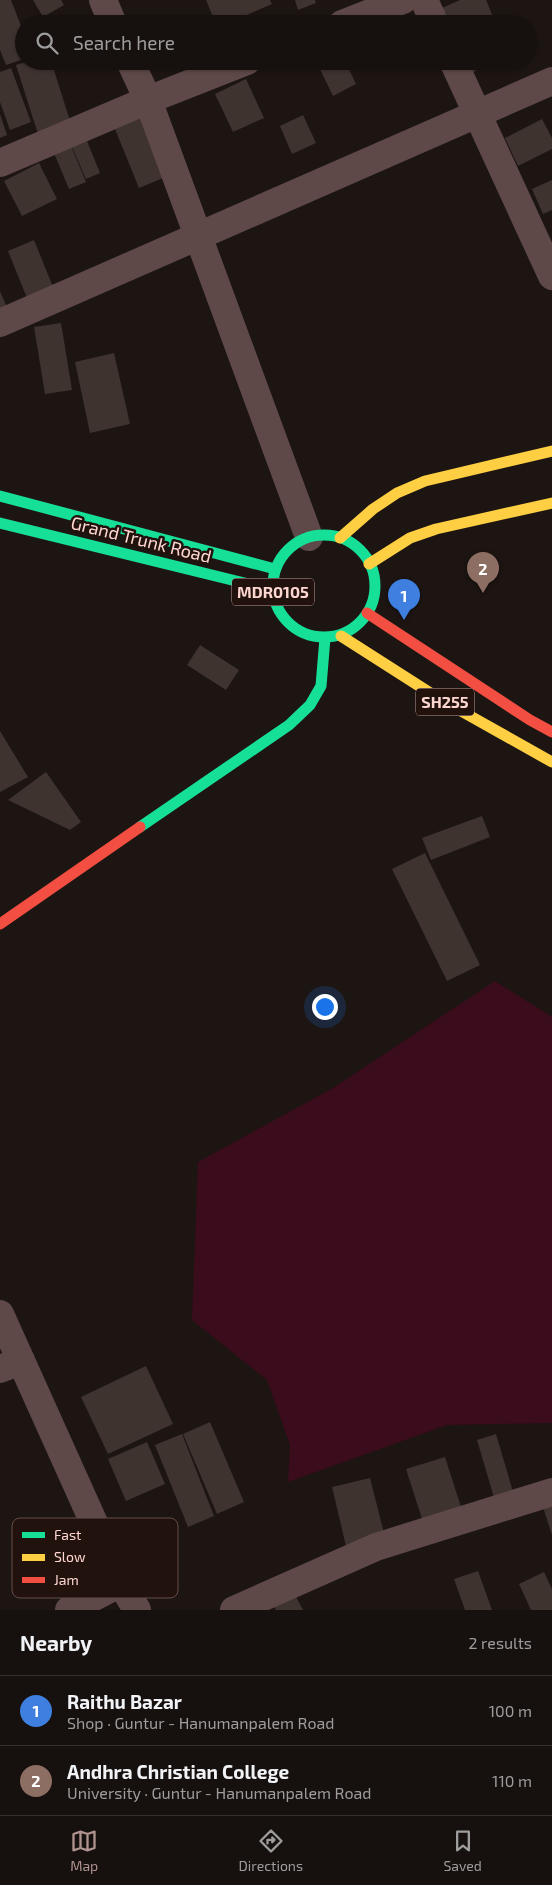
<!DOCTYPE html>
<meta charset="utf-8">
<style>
body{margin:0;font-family:"Exo 2",sans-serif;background:#1f1917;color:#f1f3f6}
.you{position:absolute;left:324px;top:1006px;width:18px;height:18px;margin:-12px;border:4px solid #fff;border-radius:50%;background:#1a73e8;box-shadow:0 0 0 8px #1a73e833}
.badge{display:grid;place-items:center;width:32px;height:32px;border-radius:50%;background:#af938e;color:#fff;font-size:16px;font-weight:700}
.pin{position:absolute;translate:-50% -41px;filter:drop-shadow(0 1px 2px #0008)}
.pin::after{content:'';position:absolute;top:26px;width:18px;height:15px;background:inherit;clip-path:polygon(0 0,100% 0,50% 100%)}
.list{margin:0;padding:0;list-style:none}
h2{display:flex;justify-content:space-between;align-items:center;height:65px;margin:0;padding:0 20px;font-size:21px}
h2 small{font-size:16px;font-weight:400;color:#9e9d9e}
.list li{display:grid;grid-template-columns:32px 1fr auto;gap:15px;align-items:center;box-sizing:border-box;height:70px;padding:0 20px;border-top:1px solid #35302e}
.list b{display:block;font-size:19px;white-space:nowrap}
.list p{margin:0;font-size:16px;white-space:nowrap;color:#9e9d9e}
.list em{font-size:16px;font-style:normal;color:#9e9d9e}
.icon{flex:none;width:28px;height:28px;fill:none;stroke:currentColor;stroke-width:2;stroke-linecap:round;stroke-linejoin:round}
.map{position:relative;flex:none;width:552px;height:1610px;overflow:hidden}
.search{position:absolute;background:#16100e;box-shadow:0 1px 4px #0004;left:15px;right:15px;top:15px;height:55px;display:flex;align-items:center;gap:12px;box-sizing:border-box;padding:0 18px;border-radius:28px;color:#9e9d9e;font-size:19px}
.sheet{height:205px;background:#16100e}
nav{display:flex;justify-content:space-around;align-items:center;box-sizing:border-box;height:70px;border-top:1px solid #35302e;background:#16100e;font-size:14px;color:#9e9d9e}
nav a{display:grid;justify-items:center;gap:2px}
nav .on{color:#af938e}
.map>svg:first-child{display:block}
</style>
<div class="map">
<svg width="552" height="1610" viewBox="0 0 552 1610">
<rect width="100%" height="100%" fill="#1d1512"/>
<polygon fill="#3b0c1b" points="495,981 552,1017 552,1423 447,1425 288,1482 290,1445 267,1380 192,1320 198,1162 333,1088"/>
<g fill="#3f3330">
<polygon points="0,0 11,0 24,34 24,59 6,65 0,50"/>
<polygon points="33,0 61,0 64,5 43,17"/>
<polygon points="206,0 270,0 272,4 226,24 216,24"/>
<polygon points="295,0 315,0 316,3 298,10"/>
<polygon points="460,0 486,0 496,24 449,24 442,8"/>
<polygon points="29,61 51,61 71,124 38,134 16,65"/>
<polygon points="316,61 345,61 356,84 333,96"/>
<polygon points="465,61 497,61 471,73"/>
<polygon points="11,68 31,122 10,130 0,102 0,72"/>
<polygon points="246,79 264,118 233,132 215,94"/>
<polygon points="0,114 7,135 0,138"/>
<polygon points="303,115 316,143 292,154 280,126"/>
<polygon points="144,117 168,176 139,188 115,129"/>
<polygon points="542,119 552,138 552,149 518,166 505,138"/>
<polygon points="87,141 100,173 86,179 72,147"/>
<polygon points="71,146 86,182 69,189 54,153"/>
<polygon points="39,163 57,199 22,216 4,181"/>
<polygon points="552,180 552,210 543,214 532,189"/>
<polygon points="34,240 55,292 29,303 8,251"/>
<polygon points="0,291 9,312 0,316"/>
<polygon points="61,323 72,390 45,394 34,327"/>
<polygon points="114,353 130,424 90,433 75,362"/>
<polygon points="200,645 239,670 226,690 187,665"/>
<polygon points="0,731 28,777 0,792"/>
<polygon points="46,772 81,822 70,830 8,800"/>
<polygon points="482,816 490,837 431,860 422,838"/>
<polygon points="425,853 480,965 447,981 392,869"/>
<polygon points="146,1366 173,1424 108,1454 81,1397"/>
<polygon points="210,1422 244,1502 217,1514 183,1434"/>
<polygon points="182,1434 214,1516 188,1527 155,1445"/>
<polygon points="496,1434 514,1495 495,1501 477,1440"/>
<polygon points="147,1442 165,1484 126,1501 108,1459"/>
<polygon points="445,1457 462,1510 423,1522 406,1469"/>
<polygon points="370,1478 385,1537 346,1546 332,1487"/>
<polygon points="552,1505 552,1535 543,1507"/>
<polygon points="478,1571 492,1610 465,1610 454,1579"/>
<polygon points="544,1572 552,1589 552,1610 531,1610 519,1584"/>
<polygon points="292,1589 303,1610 276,1610 271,1601"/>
</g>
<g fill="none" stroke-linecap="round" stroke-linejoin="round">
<g stroke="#5e4948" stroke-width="28">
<polyline points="103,0 113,24"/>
<polyline points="424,0 435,24"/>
<polyline points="342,24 403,0"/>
<polyline points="130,61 148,100 309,537"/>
<polyline points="453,61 552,276"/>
<polyline points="0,163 148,100 247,61"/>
<polyline points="0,323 552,81"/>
<polyline points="0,1314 121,1583 137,1610"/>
<polyline points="0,1369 21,1361"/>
<polyline points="69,1610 121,1583"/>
<polyline points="234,1610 376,1547 552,1492"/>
</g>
<g stroke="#16e098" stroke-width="11">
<polyline points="0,496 275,569"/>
<polyline points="0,523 273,590"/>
<circle cx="324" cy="586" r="51"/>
<polyline points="140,827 289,725 310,705 321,686 325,638"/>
</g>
<g stroke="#ffcf43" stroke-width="11">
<polyline points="340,538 373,509 397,493 425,481 552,451"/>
<polyline points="369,564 410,538 436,529 552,503"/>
<polyline points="341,636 438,698 552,762"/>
</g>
<g stroke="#f24e42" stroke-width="11">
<polyline points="367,613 530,720 552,732"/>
<polyline points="0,924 140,827"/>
</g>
</g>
<g text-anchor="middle" stroke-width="5" stroke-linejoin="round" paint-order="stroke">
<g fill="#22120e" stroke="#bc9c96" stroke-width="1">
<rect x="232" y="578.5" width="82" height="27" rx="4"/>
<rect x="416" y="688.5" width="58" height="27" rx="4"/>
</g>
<g font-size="16" font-weight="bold" fill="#fed7d0">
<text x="273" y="598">MDR0105</text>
<text x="445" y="708">SH255</text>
</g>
<g font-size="18" fill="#fed7d0" stroke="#22120e">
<text transform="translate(141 540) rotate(14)" y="6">Grand Trunk Road</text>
</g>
</g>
<rect x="12" y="1518" width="166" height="80" rx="8" fill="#22120e" stroke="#644d48" stroke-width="1"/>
<rect x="22" y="1532" width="23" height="6" fill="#16e098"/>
<rect x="22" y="1554" width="23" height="7" fill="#ffcf43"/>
<rect x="22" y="1577" width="23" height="6" fill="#f24e42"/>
<g font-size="14" fill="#fed7d0">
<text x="54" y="1540">Fast</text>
<text x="54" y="1562">Slow</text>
<text x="54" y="1585">Jam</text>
</g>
</svg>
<div class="you"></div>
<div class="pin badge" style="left:404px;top:620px;background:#3f7fe0">1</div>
<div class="pin badge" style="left:483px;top:593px;background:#8d6e63">2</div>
<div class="search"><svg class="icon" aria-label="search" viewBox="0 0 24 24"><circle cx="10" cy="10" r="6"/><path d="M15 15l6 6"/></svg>Search here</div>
</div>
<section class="sheet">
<h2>Nearby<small>2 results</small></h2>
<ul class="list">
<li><span class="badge" style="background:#3f7fe0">1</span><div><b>Raithu Bazar</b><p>Shop · Guntur - Hanumanpalem Road</p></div><em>100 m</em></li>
<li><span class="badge" style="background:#8d6e63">2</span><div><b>Andhra Christian College</b><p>University · Guntur - Hanumanpalem Road</p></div><em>110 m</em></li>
</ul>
</section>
<nav>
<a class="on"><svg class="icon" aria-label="map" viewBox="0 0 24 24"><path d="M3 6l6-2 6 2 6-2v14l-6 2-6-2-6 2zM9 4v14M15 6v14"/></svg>Map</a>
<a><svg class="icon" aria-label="directions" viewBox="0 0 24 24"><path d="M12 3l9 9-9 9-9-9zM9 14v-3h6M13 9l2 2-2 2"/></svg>Directions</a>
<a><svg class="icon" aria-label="saved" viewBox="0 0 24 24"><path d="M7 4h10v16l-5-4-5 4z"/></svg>Saved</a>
</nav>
